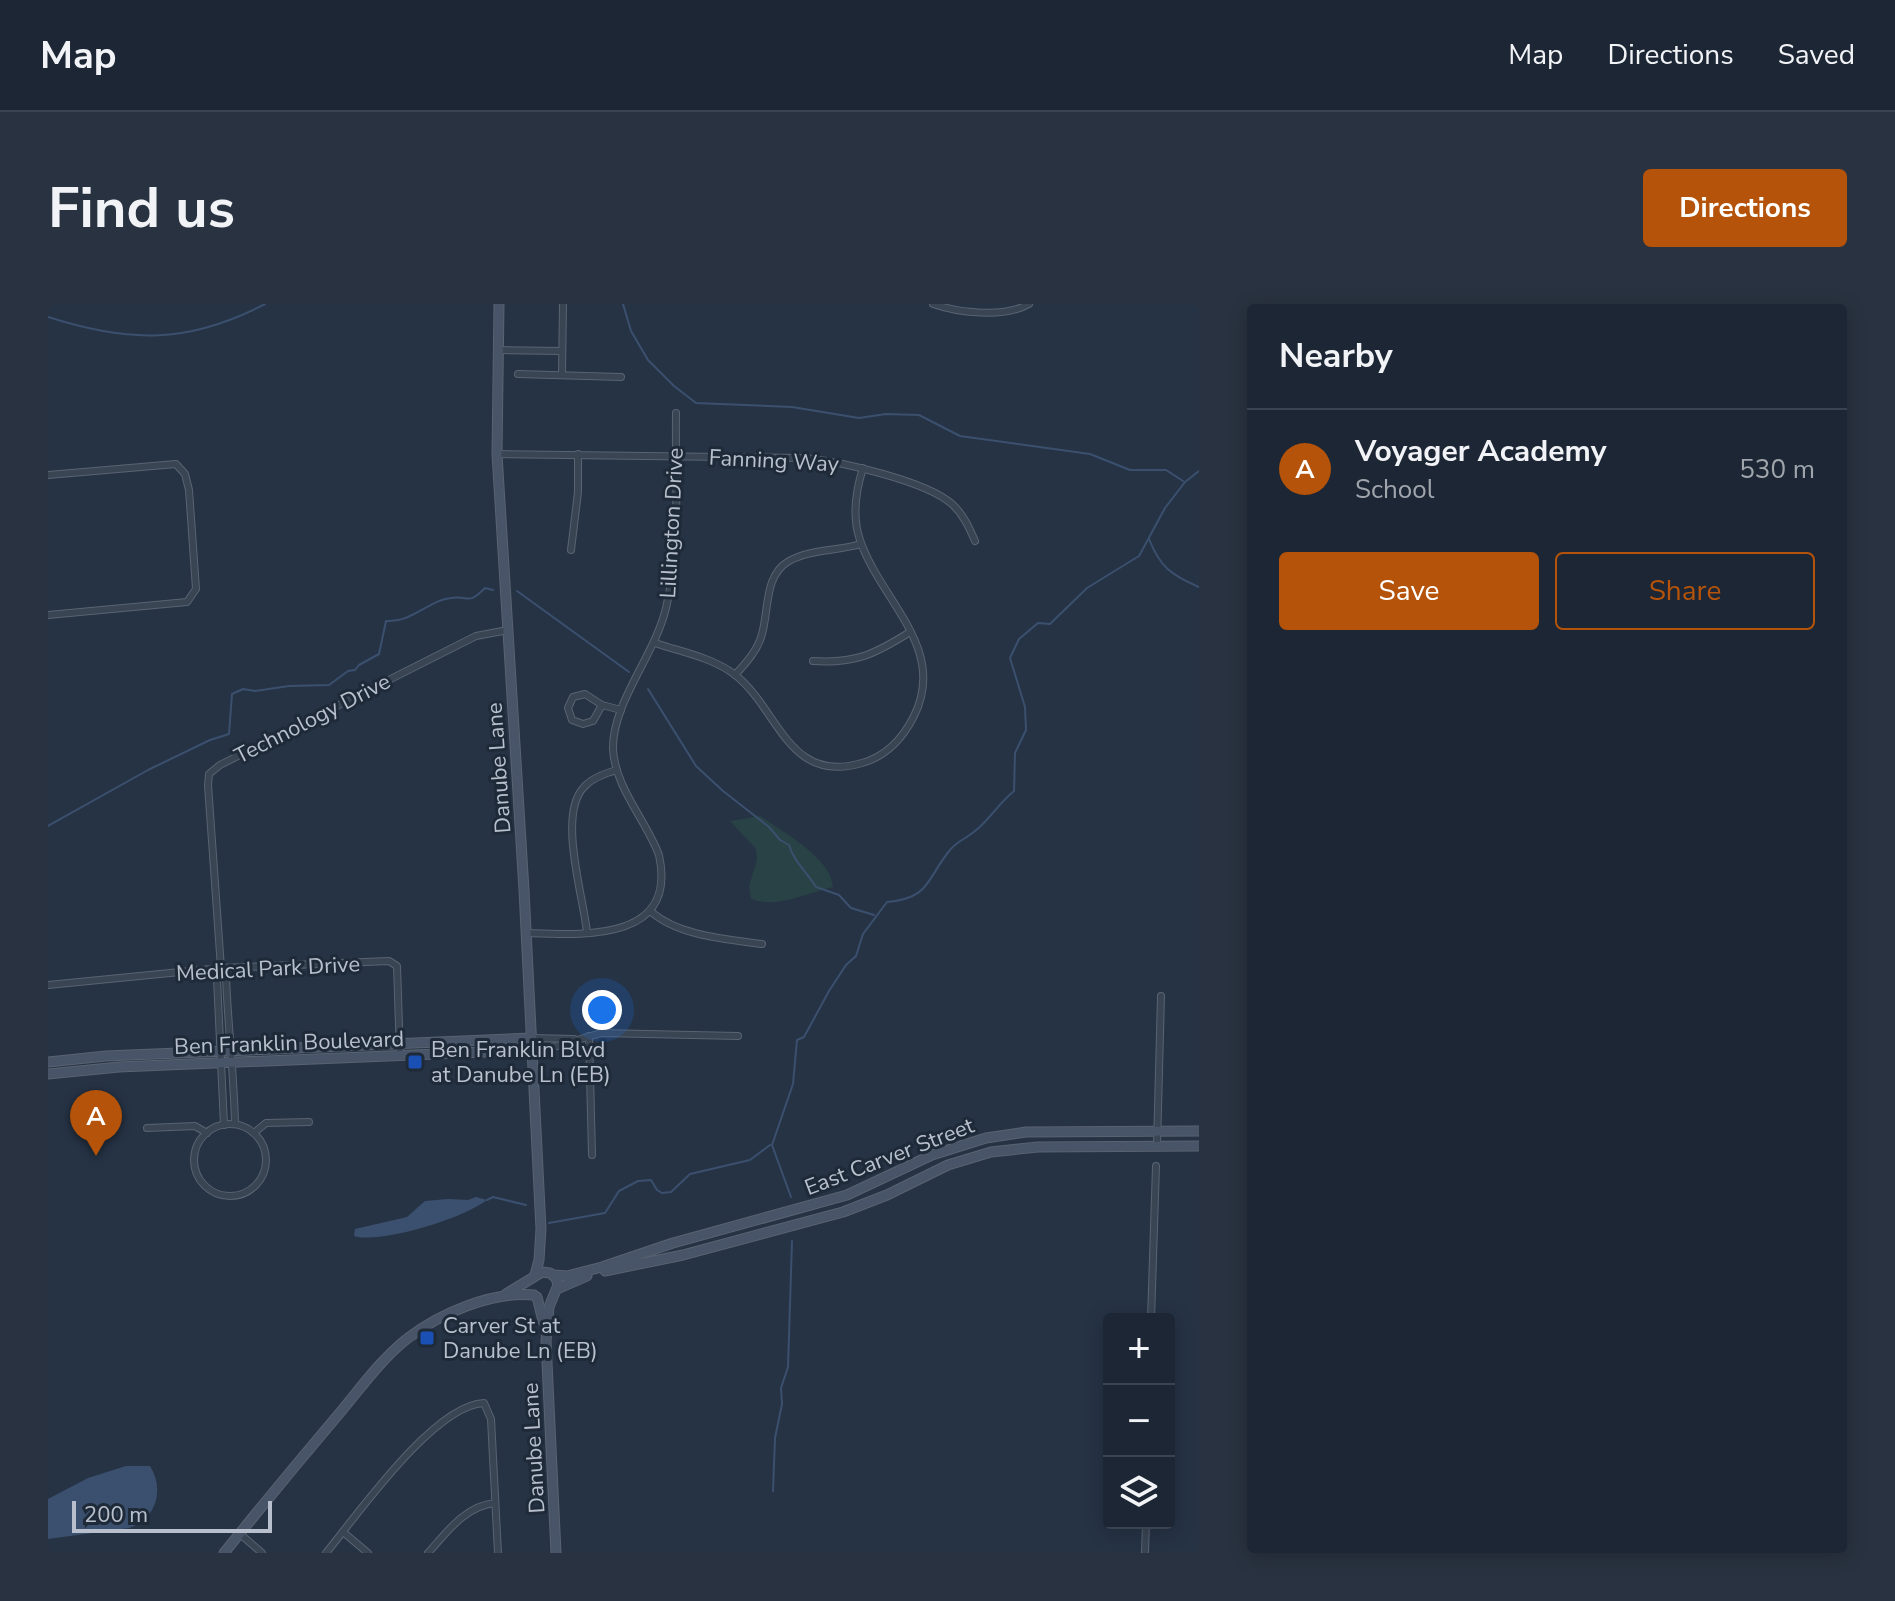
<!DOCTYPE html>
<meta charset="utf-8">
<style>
body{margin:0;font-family:"Nunito Sans",sans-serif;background:#293240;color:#f1f3f6}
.controls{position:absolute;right:24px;bottom:24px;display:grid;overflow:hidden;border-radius:8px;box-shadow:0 4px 20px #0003}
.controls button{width:72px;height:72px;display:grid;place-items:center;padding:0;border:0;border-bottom:2px solid #3a434f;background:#1c2634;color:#f1f3f6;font:40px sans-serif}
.scale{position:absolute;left:24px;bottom:20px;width:200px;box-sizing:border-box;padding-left:8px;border:4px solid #b8c0cd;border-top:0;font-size:22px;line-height:28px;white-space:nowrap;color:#b8c0cd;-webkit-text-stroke:6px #1f2a39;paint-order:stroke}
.you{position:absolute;left:554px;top:706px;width:28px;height:28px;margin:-20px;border:6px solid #fff;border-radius:50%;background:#1a73e8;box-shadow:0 0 0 12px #1a73e833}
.badge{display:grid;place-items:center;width:52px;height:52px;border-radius:50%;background:#b45309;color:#fff;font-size:26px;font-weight:700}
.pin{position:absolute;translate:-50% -66px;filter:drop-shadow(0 2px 4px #0008)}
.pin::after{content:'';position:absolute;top:42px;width:28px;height:24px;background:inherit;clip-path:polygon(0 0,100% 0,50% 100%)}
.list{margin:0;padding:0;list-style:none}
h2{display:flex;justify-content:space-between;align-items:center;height:104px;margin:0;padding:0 32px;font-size:34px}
h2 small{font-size:26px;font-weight:400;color:#a0a5ac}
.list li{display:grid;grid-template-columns:52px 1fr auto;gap:24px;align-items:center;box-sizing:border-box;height:120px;padding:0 32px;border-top:2px solid #3a434f}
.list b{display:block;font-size:30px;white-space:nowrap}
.list p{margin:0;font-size:26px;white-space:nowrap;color:#a0a5ac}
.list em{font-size:26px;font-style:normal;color:#a0a5ac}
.actions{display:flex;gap:16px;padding:24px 32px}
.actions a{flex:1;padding:18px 0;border:2px solid #b45309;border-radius:8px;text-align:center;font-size:28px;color:#b45309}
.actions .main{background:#b45309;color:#fff}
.icon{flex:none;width:44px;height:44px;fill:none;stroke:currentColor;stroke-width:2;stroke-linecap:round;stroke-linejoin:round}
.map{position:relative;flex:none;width:1151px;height:1249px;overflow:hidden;border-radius:8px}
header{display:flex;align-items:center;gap:48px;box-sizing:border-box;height:112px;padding:0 40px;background:#1c2634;border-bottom:2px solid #3a434f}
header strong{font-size:38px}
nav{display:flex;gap:44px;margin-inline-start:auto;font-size:28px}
.intro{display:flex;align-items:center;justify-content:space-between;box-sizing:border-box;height:192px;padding:0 48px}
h1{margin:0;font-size:56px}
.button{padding:20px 36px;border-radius:8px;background:#b45309;color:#fff;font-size:28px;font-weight:700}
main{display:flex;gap:48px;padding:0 48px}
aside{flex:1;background:#1c2634;border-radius:8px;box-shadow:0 4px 20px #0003}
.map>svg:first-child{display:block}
</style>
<header>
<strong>Map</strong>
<nav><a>Map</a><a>Directions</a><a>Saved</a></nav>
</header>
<div class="intro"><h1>Find us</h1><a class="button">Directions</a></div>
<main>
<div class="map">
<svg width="1151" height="1249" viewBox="0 0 1151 1249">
<rect width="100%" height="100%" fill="#263345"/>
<path fill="#284245" d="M712,512C735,528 783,554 785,583C760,589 728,605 703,595L701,582L709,556L708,545L682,517Z"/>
<g fill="#3b506e">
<path d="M428,893L439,896C416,914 334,940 306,932L307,925L359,913L377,897L400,895L420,896Z"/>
<path d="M78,1162H102C117,1186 108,1215 81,1224L0,1235V1195L40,1174Z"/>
</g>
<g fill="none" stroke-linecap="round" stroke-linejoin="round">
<g stroke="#3b506e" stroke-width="2">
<polyline points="575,0 583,27 600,56 626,82 648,99 744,103 811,114 838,110 871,111 912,132 1042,150 1082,166 1118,166 1135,177"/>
<path d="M0,13C81,39 140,40 217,0"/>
<path d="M1101,235C1112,263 1123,271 1151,283"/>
<polyline points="469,287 581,368"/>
<path d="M600,385L648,462L675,487L721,523L732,536L741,541C746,558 759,568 768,583L791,591L803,604L826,611"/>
<path d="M0,522L100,466L162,436L181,430L184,390L195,385L207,387L241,382L281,381L300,367L307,366L311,361L331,350L338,317C364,319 381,296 403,294C422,291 419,302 437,284L445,286"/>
<path d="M743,893L724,841L745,780L749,736L756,733L781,687L798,661L808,652L815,630L839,598C883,594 878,575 902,546C908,538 919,534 927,527C941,516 951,499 966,487L967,449L978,426L977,403L962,354L971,335L990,319L1002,320L1039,284L1091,252L1117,204L1137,178L1151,167"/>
<polyline points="439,896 445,893 478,901"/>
<polyline points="501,919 557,909 571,887 590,877 603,876 609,886 614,889 623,888 642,870 702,856 722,841"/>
<polyline points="725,1187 727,1134 734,1100 733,1084 740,1063 744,937"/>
</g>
<defs>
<g id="street">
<path d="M885,0C911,9 956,14 981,0"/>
<polyline points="450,46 514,47"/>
<polyline points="470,70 573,73"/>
<polyline points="514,71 515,0"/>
<path d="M449,150L758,154C794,158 878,177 904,200C915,210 921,223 927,237"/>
<polyline points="0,171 128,160 137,170 141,186 148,285 139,298 0,311"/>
<polyline points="523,246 530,188 530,150"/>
<path d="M607,339C633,348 663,353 686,370C731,404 739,481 814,459C839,452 855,434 866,412C900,344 832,296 812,236C804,213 808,186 815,164"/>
<path d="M765,357C807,360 827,350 862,328"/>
<path d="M687,371C698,359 710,346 714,330C721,306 716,271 741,257C762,245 790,247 813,240"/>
<polyline points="554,401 545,417 535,420 524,416 520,404 525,393 537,390 554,401 573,406"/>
<path d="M602,607C631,632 676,635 714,640"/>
<path d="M478,629C536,631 630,638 611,551C598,516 567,484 565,445C564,399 607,351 618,304C633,244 627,171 628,109"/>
<path d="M539,629C536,594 509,511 536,483C544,474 558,469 569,466"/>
<path d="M173,664L178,673C180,723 186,771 187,820"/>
<polyline points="0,681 173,664 341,657 349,662 352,751"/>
<polyline points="541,732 544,851"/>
<polyline points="483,734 526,735"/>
<polyline points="484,746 509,742 553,729 690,732"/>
<circle cx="182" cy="856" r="36"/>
<polyline points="176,821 169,675 173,664 160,481 161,470 172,461 428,332 460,326"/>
<polyline points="99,824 147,822 159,829"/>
<polyline points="206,829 218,819 261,818"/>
<polyline points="1109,842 1113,692"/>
<polyline points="1103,1015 1108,862"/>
<polyline points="295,1228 320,1249"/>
<polyline points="191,1229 214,1249"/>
<path d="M278,1249C310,1210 386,1101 436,1099L443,1115L450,1249"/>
<path d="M380,1249C399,1228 417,1202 447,1199"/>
<polyline points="1097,1249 1098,1219"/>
</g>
<g id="secondary">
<polyline points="451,0 449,150 476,586 493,925 491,956 487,971"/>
<polyline points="0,758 58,752 483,734"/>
<polyline points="0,770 71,763 484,746"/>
<polyline points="557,967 635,951 795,908 839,891 900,861 943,848 990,843 1151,842"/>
<polyline points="505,971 519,972 554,963 625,939 799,891 884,851 938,834 978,828 1151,827"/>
<polyline points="509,985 539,972"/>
<polyline points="458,990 494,968 502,969 508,974 510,981 501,1003 498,1037 508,1249"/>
<polyline points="489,993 495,1017"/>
<path d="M176,1249C213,1203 251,1157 290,1111C312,1085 333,1055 360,1034C393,1009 444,987 486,991"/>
</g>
</defs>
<use href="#street" stroke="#596371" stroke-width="8"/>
<use href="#secondary" stroke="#596371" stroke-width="11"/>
<use href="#street" stroke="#3a4554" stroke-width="6"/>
<use href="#secondary" stroke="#485467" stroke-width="9"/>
</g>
<g fill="#1a4fb4" stroke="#1f2a39" stroke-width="3">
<rect x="359" y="750" width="16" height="16" rx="4"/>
<rect x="371" y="1026" width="16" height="16" rx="4"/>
</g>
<g text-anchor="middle" stroke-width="6" stroke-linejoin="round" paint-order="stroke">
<g font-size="22" fill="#b8c0cd" stroke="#1f2a39">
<text transform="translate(726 156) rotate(3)" y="8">Fanning Way</text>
<text transform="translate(623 219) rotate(-87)" y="8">Lillington Drive</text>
<text transform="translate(264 414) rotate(-27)" y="8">Technology Drive</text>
<text transform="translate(450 464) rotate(-94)" y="8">Danube Lane</text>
<text transform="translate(220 664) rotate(-3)" y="8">Medical Park Drive</text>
<text transform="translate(241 738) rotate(-2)" y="8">Ben Franklin Boulevard</text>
<text transform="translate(841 852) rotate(-21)" y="8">East Carver Street</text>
<text transform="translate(485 1144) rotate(-93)" y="8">Danube Lane</text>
</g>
<g font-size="22" fill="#b8c0cd" stroke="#1f2a39" text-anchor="start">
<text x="383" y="753">Ben Franklin Blvd<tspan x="383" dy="25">at Danube Ln (EB)</tspan></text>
<text x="395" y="1029">Carver St at<tspan x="395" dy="25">Danube Ln (EB)</tspan></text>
</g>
</g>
</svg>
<div class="controls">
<button>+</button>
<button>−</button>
<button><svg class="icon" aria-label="layers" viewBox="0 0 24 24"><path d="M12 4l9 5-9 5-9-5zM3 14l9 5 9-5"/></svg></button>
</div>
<div class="scale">200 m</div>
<div class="you"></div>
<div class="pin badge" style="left:48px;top:852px">A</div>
</div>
<aside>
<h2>Nearby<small></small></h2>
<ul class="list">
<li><span class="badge">A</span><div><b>Voyager Academy</b><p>School</p></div><em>530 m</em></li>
</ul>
<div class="actions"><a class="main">Save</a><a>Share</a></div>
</aside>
</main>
